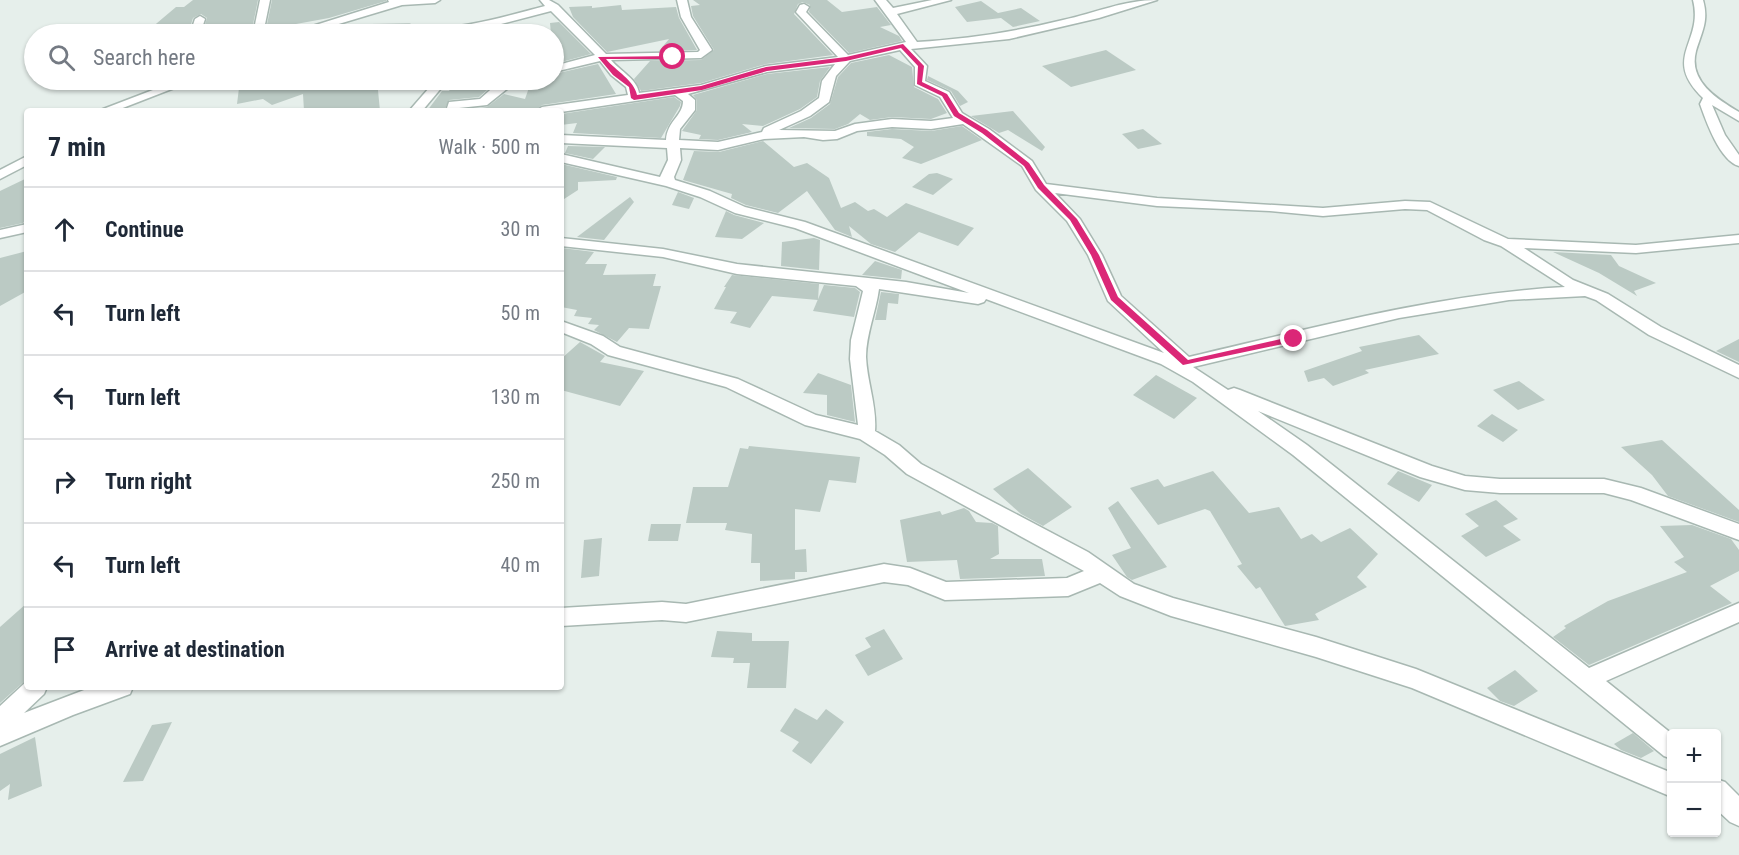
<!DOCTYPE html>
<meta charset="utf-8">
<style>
body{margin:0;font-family:"Roboto Condensed",sans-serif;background:#f6f6f7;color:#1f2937}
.controls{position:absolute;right:18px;bottom:18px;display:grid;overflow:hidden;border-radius:6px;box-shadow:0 2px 4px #0004}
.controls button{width:54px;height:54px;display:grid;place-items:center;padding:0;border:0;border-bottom:2px solid #e0e1e3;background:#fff;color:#1f2937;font:30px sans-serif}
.stop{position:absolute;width:18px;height:18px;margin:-14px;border:4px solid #db2777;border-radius:50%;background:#fff}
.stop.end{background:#db2777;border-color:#fff;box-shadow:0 2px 6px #0008}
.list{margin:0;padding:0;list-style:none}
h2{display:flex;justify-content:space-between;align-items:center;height:78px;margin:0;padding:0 24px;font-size:26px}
h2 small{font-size:20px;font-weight:400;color:#747a83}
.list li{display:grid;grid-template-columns:39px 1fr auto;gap:18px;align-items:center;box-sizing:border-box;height:84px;padding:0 24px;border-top:2px solid #e0e1e3}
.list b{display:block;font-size:22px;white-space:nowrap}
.list em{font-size:20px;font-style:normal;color:#747a83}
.icon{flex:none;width:33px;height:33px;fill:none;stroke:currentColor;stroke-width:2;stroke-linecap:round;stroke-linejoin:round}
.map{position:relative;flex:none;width:1739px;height:855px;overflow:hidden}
.search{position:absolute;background:#fff;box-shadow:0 2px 4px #0004;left:24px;top:24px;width:540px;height:66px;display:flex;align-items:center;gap:15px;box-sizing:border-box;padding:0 21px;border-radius:33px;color:#747a83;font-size:22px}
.panel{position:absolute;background:#fff;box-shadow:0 2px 4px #0004;left:24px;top:108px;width:540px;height:582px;border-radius:6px}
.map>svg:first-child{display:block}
</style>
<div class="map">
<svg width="1739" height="855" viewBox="0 0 1739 855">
<rect width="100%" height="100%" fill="#e6efeb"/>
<g fill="#bbcac4">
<polygon points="193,0 258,0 251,34 202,34 207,18 201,14 193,18 188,34 144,34 176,7 184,7"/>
<polygon points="272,0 386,0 386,1 329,18 296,24 296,27 289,27 285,33 265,34"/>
<polygon points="693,0 827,0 842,12 877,7 891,25 880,27 899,36 902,41 849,53 809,12 810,5 803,2 798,4 794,14 833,55 766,64 701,83 641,91 634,79 650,61 701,60 714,50 693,16 691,6 700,5"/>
<polygon points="981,1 998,13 1021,8 1040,21 1013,27 1001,18 967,22 955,7"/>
<polygon points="621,5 622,10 676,7 679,18 697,50 659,51 669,39 607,52 573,17 569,7 592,6 592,8"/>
<polygon points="559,22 591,54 554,64 554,34 551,34 550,23"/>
<polygon points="1106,50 1136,70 1071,87 1042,66"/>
<polygon points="889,55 912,67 914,87 938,99 947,113 931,119 892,117 870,120 860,114 848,124 835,129 789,128 811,118 830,104 838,77 851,63"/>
<polygon points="598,64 616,94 542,105 534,111 460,111 487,107 504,94 525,99 531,82 554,81 554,74"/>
<polygon points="830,67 820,81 817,97 800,109 763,126 742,124 752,132 718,140 699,139 701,135 682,131 697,110 697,100 693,95 767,74"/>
<polygon points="928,76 958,91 968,102 960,106 951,91 927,80"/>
<polygon points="240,80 377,80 380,111 304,111 303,94 272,105 263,99 237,104"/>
<polygon points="454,82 487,90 479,97 449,100 444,111 427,111 442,91 449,91"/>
<polygon points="674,97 681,102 680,106 661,138 573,133 577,123 561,125 561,114"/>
<polygon points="1013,111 1045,147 1042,151 1008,130 999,133 971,116"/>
<polygon points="962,126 982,140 921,164 902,158 914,147 901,139 867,136 867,132 892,129 931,131"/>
<polygon points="1143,129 1162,144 1138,149 1122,134"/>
<polygon points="763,141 794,167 807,163 829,178 841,208 855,202 868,211 874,209 887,217 906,203 974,228 958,246 919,232 895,252 871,244 849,226 852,237 835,230 807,191 778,213 746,205 731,198 732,194 683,180 694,151 719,152"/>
<polygon points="568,146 605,147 593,159 565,153"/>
<polygon points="561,164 617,177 616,180 578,182 578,190 561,201"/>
<polygon points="937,173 953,179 933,195 912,187 929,174"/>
<polygon points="27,178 27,219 23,223 0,228 0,191"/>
<polygon points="678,192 694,198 689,209 672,205"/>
<polygon points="630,197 634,202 604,240 577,237"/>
<polygon points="726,211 734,215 764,223 742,239 715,237"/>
<polygon points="814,238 820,240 819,270 781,266 782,242"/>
<polygon points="562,248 594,252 585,264 607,264 603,275 656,274 653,286 661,286 649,329 629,328 617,342 594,330 599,325 588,324 592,318 574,316 577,310 561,307"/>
<polygon points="27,251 27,291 0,306 0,258"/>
<polygon points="1553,252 1611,255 1619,266 1656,283 1634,291 1637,296 1599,273"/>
<polygon points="875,261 902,270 901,279 862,275"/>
<polygon points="732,275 819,284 818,300 772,296 750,328 730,323 737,312 714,309 726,287 724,287"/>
<polygon points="824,285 855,288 860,292 854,317 813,311"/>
<polygon points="881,292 899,294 898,304 888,303 886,320 875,320"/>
<polygon points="1419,335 1439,354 1365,370 1369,373 1333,386 1324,378 1308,382 1304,371 1362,351 1359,347"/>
<polygon points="1739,339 1739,362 1716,351"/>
<polygon points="580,342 605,356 600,362 644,371 620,406 561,390 561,359"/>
<polygon points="818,373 851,385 855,422 827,415 827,395 803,393"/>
<polygon points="1156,375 1197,398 1174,419 1133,395"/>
<polygon points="1519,381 1545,400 1518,410 1493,390"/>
<polygon points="1492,414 1518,430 1503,442 1477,426"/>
<polygon points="1662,440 1739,510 1739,522 1668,496 1652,475 1621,447"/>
<polygon points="749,446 860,457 856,483 829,480 820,512 795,509 795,550 806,549 807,572 795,572 795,579 760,581 760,563 751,563 752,534 725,530 727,523 686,523 693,487 728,487 740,448 748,449"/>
<polygon points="1028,468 1072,507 1043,526 1021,514 993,489"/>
<polygon points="1213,471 1249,513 1279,507 1301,539 1312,534 1321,542 1350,528 1378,554 1357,577 1367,587 1315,614 1319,620 1285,626 1260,587 1256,589 1237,566 1242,564 1210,511 1205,509 1158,525 1130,488 1158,479 1164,487"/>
<polygon points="1398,471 1432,485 1419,502 1387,484"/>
<polygon points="1496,500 1518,519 1503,526 1521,540 1486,557 1461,536 1479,526 1465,514"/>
<polygon points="1118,501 1167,567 1132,580 1127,577 1112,555 1131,548 1108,508"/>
<polygon points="964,508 969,511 976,522 992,523 998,526 999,554 990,559 1042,559 1045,576 960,579 957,560 907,562 900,520 940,511 942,515"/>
<polygon points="651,524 681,524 678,541 648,541"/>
<polygon points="1692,525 1731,539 1739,550 1739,571 1710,586 1732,603 1589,665 1553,637 1566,628 1564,626 1608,601 1687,572 1674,562 1684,557 1660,526"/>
<polygon points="602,538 599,576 581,578 584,540"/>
<polygon points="27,603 27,679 0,703 0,627"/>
<polygon points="884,629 903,659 868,676 855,655 871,647 865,638"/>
<polygon points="717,631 752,633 752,641 789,641 786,688 747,688 750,663 733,663 734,658 711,657"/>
<polygon points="1515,670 1538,691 1514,706 1500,701 1487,688"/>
<polygon points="795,708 817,720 826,709 844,722 811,764 792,751 799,742 780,731"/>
<polygon points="172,722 143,781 123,782 152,725"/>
<polygon points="1633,733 1654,751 1641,758 1621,750 1614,744"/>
<polygon points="35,737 42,786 8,800 10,784 0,791 0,754"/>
</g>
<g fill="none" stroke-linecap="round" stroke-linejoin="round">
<defs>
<g id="minor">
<polygon points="260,0 270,0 263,34 253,34"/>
<path d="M388,0H440L435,3L402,5L332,26L409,25C446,35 507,16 545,6L540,0H549L558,5L606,54L698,52L700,50L681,17L677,0H687L691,17L712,50L701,58L611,60C620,71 637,79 639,93L701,85L766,66L838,57L796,12L800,5L804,4L809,7L806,12L848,55L906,42L875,0H886L893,8L932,0H951L897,14L917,42C967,39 1014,32 1063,20C1095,13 1124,0 1157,0L1099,18L1009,39L911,49L927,66L925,81L949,92L962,113L989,129L1032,161L1046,184L1157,198L1323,208L1405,201L1430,202L1508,239L1636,245L1739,235V243L1636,253L1524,248L1573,280L1608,294L1661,327L1739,365V378L1649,335L1596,300L1585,296L1509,300L1399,318L1193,367L1228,390L1234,388L1240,390L1432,466L1465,476L1500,479H1604L1641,488L1739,524V540L1631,500L1604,493H1500L1465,490L1420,477L1258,411L1307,445L1589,668L1739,603V622L1606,681L1672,734V759L1664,756L1293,455L1193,382L1161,364L986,299L984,302L978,304L879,289C876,312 866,334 866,357C867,382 877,406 875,431L899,445L921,464L1088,552L1134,584L1173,598L1316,637L1416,669L1672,773V797L1412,688L1316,657L1171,616L1120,596L1100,583L1068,596L945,600L908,585L884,582L686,622L662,620L561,626V608L662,602L686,604L884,564L910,568L946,582L1067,578L1084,571L907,474L885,455L860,439L805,425L726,387L608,355L591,344L561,332V321L603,336L620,347L738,379L816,415L858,425L850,359L851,340L863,291L856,286L737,274L663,257L561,246V238L663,249L737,264L906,282L969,293L795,228L735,213L700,197L666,186L561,162V154L660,177L668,160L667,148L561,143V135L666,140C667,121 683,116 683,101L675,95L561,112L536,111L542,107L628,95L626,87L611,75L600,61L554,72V66L595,55L551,11L497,25L436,34H416L408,31L355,33L314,31L302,34H287L389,2ZM900,50L915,67V85L940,97L953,118L931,121L892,119L855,124L835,131L779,130L810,116L829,102L836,76L850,61ZM835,64L822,81L819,98L801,111L764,128L762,132L718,142L679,140L680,129L695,110V100L688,94L767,72ZM963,124L1022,166L1036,190L1067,221L1088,255L1108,301L1164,353L805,222L745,207L710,191L675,180L674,177L681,160L680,148L718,150L764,139L804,137L823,140L837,139L857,131L892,127L931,129ZM1055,193L1157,206L1270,211L1323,216L1405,209L1427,210L1484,240L1501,246L1565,287C1437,294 1313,328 1189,357L1121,296L1102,255L1080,219Z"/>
<path d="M1693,0H1703C1709,21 1702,31 1696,51C1688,81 1717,99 1739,112V121L1712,105L1725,135L1739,155V166C1720,161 1706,121 1700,104L1703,98C1661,57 1704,43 1693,0Z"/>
<polygon points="200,16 205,19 200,34 190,34 195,19"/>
<polygon points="179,80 195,80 115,111 98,111"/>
<polygon points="436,80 448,80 422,111 409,111"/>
<polygon points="470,80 518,80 487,105 459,108 458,111 446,111 449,102 480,99 498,83 476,83"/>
<polygon points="27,156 27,165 0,179 0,170"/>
<polygon points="27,224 27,232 0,238 0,230"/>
<polygon points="27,681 27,687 47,687 44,694 24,713 92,687 133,687 130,694 73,715 0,746 0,706"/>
<polygon points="1716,779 1725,782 1739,796 1739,826 1730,822 1716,809"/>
</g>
</defs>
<use href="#minor" stroke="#a8b8b2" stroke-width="3"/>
<use href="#minor" fill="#fff" fill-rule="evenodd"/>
</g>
<path fill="#db2777" d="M903,44L924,66L922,82L947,94L959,113L987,130L1029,163L1044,185L1077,219L1099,255L1118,297L1188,360L1294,336L1297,337V341L1183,365L1111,300L1091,255L1070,220L1038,188L1024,166L982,133L954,116L942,96L917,84L918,66L901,48L846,61L767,71L702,90L634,100L631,98L629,87L613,75L598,57L675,56L673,59H606C616,71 634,80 637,95L701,86L766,67L846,57Z"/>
</svg>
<div class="controls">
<button>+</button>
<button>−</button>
</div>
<div class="stop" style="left:673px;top:57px"></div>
<div class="stop end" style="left:1294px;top:339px"></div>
<div class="search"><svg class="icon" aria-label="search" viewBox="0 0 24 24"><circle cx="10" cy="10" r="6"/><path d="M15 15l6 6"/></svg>Search here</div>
<section class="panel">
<h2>7 min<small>Walk · 500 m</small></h2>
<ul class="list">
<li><svg class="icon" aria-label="ahead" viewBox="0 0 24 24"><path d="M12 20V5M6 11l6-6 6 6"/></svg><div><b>Continue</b></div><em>30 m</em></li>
<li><svg class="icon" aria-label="left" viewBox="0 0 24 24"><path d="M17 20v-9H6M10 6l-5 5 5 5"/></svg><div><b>Turn left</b></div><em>50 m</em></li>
<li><svg class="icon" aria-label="left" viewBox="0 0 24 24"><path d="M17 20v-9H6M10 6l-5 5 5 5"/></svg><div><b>Turn left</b></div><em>130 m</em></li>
<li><svg class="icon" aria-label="right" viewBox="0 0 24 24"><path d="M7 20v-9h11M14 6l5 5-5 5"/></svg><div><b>Turn right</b></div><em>250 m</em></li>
<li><svg class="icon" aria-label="left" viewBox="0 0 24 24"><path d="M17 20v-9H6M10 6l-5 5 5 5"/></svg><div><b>Turn left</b></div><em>40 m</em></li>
<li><svg class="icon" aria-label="arrive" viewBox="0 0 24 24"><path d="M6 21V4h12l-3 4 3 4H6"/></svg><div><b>Arrive at destination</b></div></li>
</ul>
</section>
</div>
